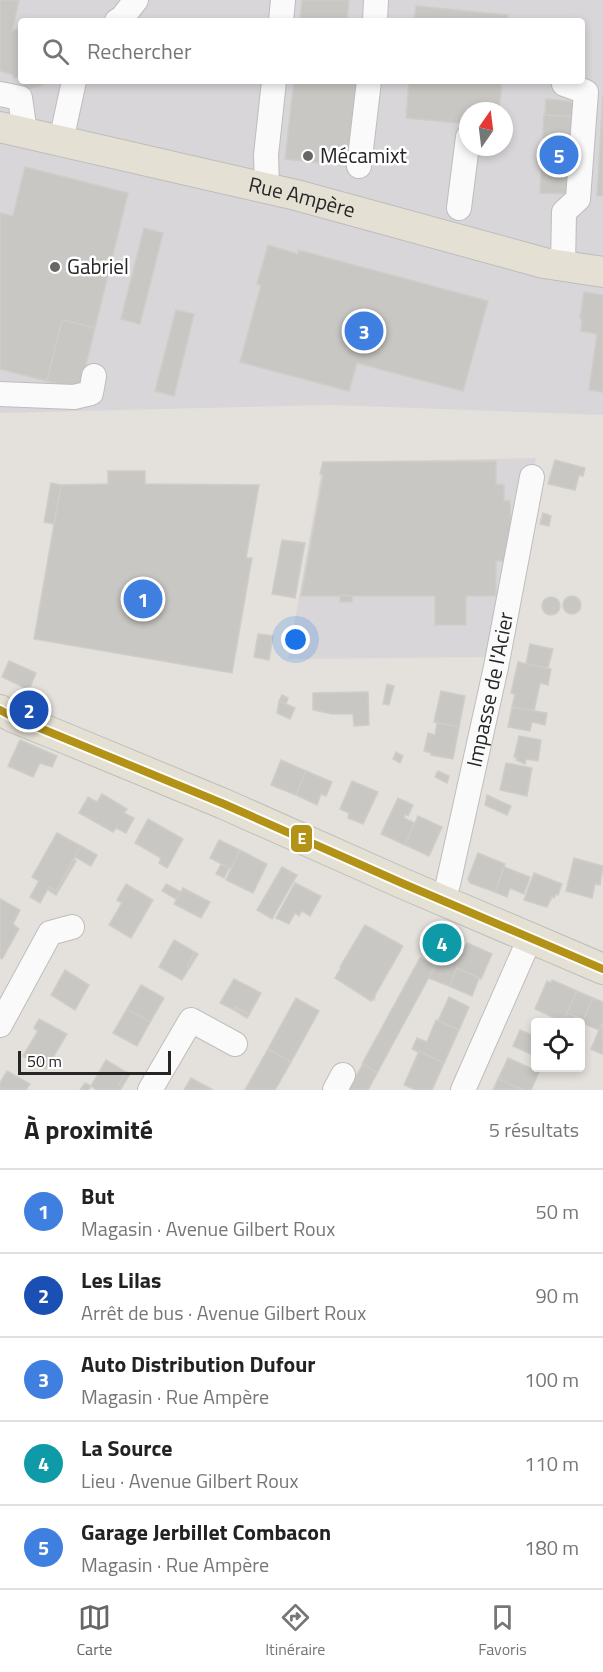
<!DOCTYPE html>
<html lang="fr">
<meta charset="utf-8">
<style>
body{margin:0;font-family:"Titillium Web",sans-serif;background:#f2f2f2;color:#222}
.controls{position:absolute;right:18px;bottom:18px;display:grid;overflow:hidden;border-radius:6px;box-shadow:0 3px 9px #0003}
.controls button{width:54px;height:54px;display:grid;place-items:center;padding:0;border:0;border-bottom:2px solid #e0e0e0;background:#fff;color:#222;font:30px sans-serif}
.compass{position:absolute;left:459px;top:102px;width:54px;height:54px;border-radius:50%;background:#fff;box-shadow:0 3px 9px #0003;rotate:14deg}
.scale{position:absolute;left:18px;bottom:15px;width:153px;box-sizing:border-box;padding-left:6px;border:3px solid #262626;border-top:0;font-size:16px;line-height:21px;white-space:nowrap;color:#262626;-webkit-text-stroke:4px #fff;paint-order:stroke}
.you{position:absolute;left:296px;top:640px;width:21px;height:21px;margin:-15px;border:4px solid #fff;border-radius:50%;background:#1a73e8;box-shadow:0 0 0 9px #1a73e833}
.badge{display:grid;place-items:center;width:39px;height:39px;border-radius:50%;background:#686766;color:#fff;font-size:20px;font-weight:700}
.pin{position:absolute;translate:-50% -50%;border:3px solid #fff;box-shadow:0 2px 6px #0006}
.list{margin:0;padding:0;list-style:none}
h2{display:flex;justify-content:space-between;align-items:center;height:78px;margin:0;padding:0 24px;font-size:26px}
h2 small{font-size:20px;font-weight:400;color:#767676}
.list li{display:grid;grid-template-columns:39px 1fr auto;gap:18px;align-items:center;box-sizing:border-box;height:84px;padding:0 24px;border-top:2px solid #e0e0e0}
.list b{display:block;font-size:22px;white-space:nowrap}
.list p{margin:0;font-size:20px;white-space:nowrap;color:#767676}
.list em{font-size:20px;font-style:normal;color:#767676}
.icon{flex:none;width:33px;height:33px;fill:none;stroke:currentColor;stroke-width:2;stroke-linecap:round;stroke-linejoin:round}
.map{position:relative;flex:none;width:603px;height:1090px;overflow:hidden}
.search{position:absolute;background:#fff;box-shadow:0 3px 9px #0003;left:18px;right:18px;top:18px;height:66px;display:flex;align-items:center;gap:15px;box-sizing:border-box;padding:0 21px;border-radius:6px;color:#767676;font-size:22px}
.sheet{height:498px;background:#fff}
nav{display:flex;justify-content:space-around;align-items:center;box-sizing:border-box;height:84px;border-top:2px solid #e0e0e0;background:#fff;font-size:16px;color:#767676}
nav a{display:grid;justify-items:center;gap:3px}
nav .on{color:#686766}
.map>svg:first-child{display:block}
</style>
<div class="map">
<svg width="603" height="1090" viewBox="0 0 603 1090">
<rect width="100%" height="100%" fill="#e4e1dc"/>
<g fill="#d8d6d8" fill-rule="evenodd">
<path d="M0,0H603V415L331,405L0,413ZM21,21H582V81H21ZM468,111H504V147H468Z"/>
<polygon points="536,458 498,657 288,659 323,462"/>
</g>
<g fill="#c9c7c3" stroke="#cfcdc8" stroke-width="1.5">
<polygon points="0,0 19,0 12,31 21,28 21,79 20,77 14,78 13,75 0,71"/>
<polygon points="302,0 349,0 347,21 300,21"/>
<polygon points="416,6 508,15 507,21 414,21"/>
<polygon points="22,81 42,81 43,85 24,90"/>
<polygon points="294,81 361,81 352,167 285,159"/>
<polygon points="409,81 502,81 499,111 468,111 468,124 406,118"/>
<polygon points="603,94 603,196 597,196"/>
<polygon points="546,99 578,102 578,117 545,115"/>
<polygon points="544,115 579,117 574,194 540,193"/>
<polygon points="25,167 128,193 95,328 62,320 47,381 0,369 0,213 13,216"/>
<polygon points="144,228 163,233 140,324 121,319"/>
<polygon points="268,245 298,254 298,250 488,301 463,391 357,363 349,391 240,362 261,285 257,284"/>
<polygon points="584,292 603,295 603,392 589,390 597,334 581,331 582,319 580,318"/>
<polygon points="176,310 194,314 174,396 155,391"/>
<polygon points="62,320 95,328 80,389 47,381"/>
<polygon points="555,460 585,468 583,476 579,475 575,490 548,484"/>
<polygon points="496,461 496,484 504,485 504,501 510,501 511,538 506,561 496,561 496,596 466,596 466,625 435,625 435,596 301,596 323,475 320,474 323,462"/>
<polygon points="108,471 145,471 145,484 259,485 246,558 252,558 232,673 34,639 61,485 108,484"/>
<polygon points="51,483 61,485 54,524 44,522"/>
<polygon points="543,513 551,516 549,526 540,524"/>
<polygon points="282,540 305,543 295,598 272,594"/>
<polygon points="340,595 352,596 352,602 340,602"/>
<circle cx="572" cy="605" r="9"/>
<circle cx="551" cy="606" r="9"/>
<polygon points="258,634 273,636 269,660 254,657"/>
<polygon points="530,644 553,649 548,668 526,664"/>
<polygon points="9,661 36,673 29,690 2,677"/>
<polygon points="518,662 551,669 548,685 540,683 534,711 512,707 515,694 511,693"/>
<polygon points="387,684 394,686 389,705 383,704"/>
<polygon points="441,691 465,696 459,727 434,722"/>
<polygon points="368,692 369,725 354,726 353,714 332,714 313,710 313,693"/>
<polygon points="282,695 288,698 286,704 279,701"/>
<polygon points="279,701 295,708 290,719 277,713"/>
<polygon points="512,707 547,713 545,725 532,722 530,731 508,727"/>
<polygon points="437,723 459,727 453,759 431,755 431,753 424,751 428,733 435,735"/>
<polygon points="519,736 541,740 538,761 526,759 525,764 516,760 517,758 514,757"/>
<polygon points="20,740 57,756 52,767 40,763 33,777 8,766"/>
<polygon points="396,752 403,756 400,763 393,759"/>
<polygon points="281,760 306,771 296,795 271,785"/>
<polygon points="506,763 532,768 527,796 500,790"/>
<polygon points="306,771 332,782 326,796 321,794 317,805 296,795"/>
<polygon points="438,771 449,776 447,783 435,777"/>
<polygon points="352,781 378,792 363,824 348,818 349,813 340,809"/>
<polygon points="102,794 127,809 124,813 134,818 126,833 116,828 113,832 79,813 88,797 97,802"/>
<polygon points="487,795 511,806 507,815 485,805"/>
<polygon points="398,798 413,805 408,816 405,814 404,818 415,823 405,845 381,834"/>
<polygon points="418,816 442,827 429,856 405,845"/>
<polygon points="148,819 183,839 167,868 159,863 161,858 135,843"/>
<polygon points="57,833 81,846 56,891 49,887 40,903 30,897 39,881 32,877"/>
<polygon points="219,840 240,850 231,869 210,858"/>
<polygon points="81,846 97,855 91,866 75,857"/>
<polygon points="240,850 267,864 253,893 226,880"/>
<polygon points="478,853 505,864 495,892 470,883 468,879"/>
<polygon points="574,858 603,866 600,885 595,884 592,898 566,891"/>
<polygon points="74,859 76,861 56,895 48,890 49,887 56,891"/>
<polygon points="221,864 229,868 224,878 216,874"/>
<polygon points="282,867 297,875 272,919 257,910"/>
<polygon points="504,867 530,877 524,894 510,888 507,897 495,892"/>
<polygon points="534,873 562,884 558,895 556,894 554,898 552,897 547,907 524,900"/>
<polygon points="295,883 321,896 310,916 302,911 299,916 295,913 289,924 276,918"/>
<polygon points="126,884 153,900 131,938 109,925 122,903 117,900"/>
<polygon points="166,884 181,892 176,899 162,891"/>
<polygon points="183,888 210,902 201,918 174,904"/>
<polygon points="0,899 20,910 13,924 19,929 2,959 0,958"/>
<polygon points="365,925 403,946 374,997 375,997 374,1000 373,999 371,1001 335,978 341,968 340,967"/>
<polygon points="440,936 450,940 443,951 434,947"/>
<polygon points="174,940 195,952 187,966 190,967 182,980 159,967"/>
<polygon points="450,940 464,948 462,953 447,945"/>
<polygon points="467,943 492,954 481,979 457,968 449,986 429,978 447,945 462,953"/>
<polygon points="195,952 198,954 190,967 187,966"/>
<polygon points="420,958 435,966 377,1073 362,1064"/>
<polygon points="457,968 479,978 472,996 449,986"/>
<polygon points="65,970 89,985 75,1010 51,995"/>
<polygon points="234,979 261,993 249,1015 235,1007 234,1010 220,1003"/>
<polygon points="552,980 577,991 563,1022 535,1009 547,981 551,983"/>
<polygon points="141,985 164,998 150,1022 127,1009"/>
<polygon points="577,991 593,998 584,1020 567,1013"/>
<polygon points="449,997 469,1007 459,1030 438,1021"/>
<polygon points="296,998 319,1011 291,1062 268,1049"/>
<polygon points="593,998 603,1002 603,1021 599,1030 582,1023"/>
<polygon points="235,1007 249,1015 247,1018 234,1010"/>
<polygon points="127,1009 150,1022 137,1046 113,1033"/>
<polygon points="567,1013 575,1016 572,1023 563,1023"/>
<polygon points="39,1019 67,1034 46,1069 23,1056 38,1031 34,1028"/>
<polygon points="436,1020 459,1030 444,1063 412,1049 417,1038 427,1042"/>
<polygon points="602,1023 603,1052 602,1054 591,1049"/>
<polygon points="520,1030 536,1037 536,1056 513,1046"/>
<polygon points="268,1049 291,1062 275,1090 245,1090"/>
<polygon points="419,1051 444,1063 432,1090 416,1090 404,1085"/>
<polygon points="508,1058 539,1072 531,1090 523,1090 498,1079"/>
<polygon points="106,1060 126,1072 119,1085 122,1087 120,1090 97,1090 91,1086"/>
<polygon points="363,1064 377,1073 368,1090 348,1090"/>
<polygon points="7,1071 30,1084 26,1090 0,1090 0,1083"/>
<polygon points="126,1072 130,1074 122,1087 119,1085"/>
<polygon points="191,1078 213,1090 184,1090"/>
<polygon points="498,1079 523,1090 493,1090"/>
<polygon points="85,1083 91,1086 88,1090 80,1090"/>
</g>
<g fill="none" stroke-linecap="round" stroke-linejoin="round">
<defs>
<g id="minor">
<polyline points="117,21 122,18 136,0"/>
<polyline points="281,21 283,0"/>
<polyline points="375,21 376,0"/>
<polyline points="0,94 20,98 25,132"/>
<polyline points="61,141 74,81"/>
<polyline points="359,166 369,81"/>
<polyline points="267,188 266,155 274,81"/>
<polyline points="459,208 468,137"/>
<polyline points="563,266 564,212 578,199 586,92 564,84"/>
<polyline points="0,394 74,397 91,393 94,376"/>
<path id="s1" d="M442,900L448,884L496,667L532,477"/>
<polyline points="0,1025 50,933 72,927"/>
<polyline points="150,1090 191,1020 235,1044"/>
<polyline points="335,1090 343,1075"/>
<polyline points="463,1090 530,938"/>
</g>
<g id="major">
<path id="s2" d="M0,127L296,195L544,263L603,272"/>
<polyline points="0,710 13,717 62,737 224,804 404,884 603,969"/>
</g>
</defs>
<use href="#minor" stroke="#bebdbd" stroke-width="26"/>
<use href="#major" stroke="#bebdbb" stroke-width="32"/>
<use href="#minor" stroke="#fbfafa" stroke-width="24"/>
<use href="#major" stroke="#e4e0d3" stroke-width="30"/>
<defs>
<polyline id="bus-1" points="0,710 13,717 224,804 404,884 603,969"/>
</defs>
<use href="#bus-1" stroke="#fff" stroke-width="12"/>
<use href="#bus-1" stroke="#b29318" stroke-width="8"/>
</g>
<g fill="#686766" stroke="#fff" stroke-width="2">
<circle cx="308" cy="156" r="6"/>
<circle cx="55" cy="267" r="6"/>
</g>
<g text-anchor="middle" stroke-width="5" stroke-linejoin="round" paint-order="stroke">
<g font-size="21" fill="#262626" stroke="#fff" text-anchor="start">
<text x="320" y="163">Mécamixt</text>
<text x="67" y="274">Gabriel</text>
</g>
<g font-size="21" fill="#262626" stroke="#fff">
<text dy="7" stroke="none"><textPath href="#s2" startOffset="310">Rue Ampère</textPath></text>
<text dy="7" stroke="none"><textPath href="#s1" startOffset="216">Impasse de l'Acier</textPath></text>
</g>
</g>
<rect stroke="#fff" stroke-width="2" x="290" y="824" width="23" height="29" rx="6" fill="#b29318"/>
<g font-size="16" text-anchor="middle" font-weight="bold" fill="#fff">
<text x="302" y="844">E</text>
</g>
</svg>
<div class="controls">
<button><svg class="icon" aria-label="locate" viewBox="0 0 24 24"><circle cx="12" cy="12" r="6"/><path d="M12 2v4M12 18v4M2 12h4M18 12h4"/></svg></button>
</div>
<svg class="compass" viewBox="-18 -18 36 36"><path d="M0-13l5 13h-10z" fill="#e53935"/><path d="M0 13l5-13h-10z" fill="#767676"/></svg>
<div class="scale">50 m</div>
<div class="you"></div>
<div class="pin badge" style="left:143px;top:599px;background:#3f7fe0">1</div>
<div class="pin badge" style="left:29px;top:710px;background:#1a4fb4">2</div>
<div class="pin badge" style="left:364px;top:331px;background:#3f7fe0">3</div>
<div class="pin badge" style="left:442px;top:943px;background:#0f9aa8">4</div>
<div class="pin badge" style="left:559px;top:155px;background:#3f7fe0">5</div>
<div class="search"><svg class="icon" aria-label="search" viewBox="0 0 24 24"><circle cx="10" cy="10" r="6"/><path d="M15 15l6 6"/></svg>Rechercher</div>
</div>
<section class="sheet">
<h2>À proximité<small>5 résultats</small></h2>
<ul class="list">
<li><span class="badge" style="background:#3f7fe0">1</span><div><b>But</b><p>Magasin · Avenue Gilbert Roux</p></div><em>50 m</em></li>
<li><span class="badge" style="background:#1a4fb4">2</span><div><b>Les Lilas</b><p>Arrêt de bus · Avenue Gilbert Roux</p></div><em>90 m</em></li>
<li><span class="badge" style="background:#3f7fe0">3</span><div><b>Auto Distribution Dufour</b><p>Magasin · Rue Ampère</p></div><em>100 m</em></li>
<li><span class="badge" style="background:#0f9aa8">4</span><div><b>La Source</b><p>Lieu · Avenue Gilbert Roux</p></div><em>110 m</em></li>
<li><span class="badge" style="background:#3f7fe0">5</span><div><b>Garage Jerbillet Combacon</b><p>Magasin · Rue Ampère</p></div><em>180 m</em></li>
</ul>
</section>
<nav>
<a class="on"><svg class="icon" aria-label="map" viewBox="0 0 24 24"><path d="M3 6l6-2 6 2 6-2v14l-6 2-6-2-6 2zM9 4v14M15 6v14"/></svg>Carte</a>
<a><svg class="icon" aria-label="directions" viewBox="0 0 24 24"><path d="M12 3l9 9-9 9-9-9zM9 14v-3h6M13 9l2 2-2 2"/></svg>Itinéraire</a>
<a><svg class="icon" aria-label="saved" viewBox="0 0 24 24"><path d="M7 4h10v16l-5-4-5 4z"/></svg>Favoris</a>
</nav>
